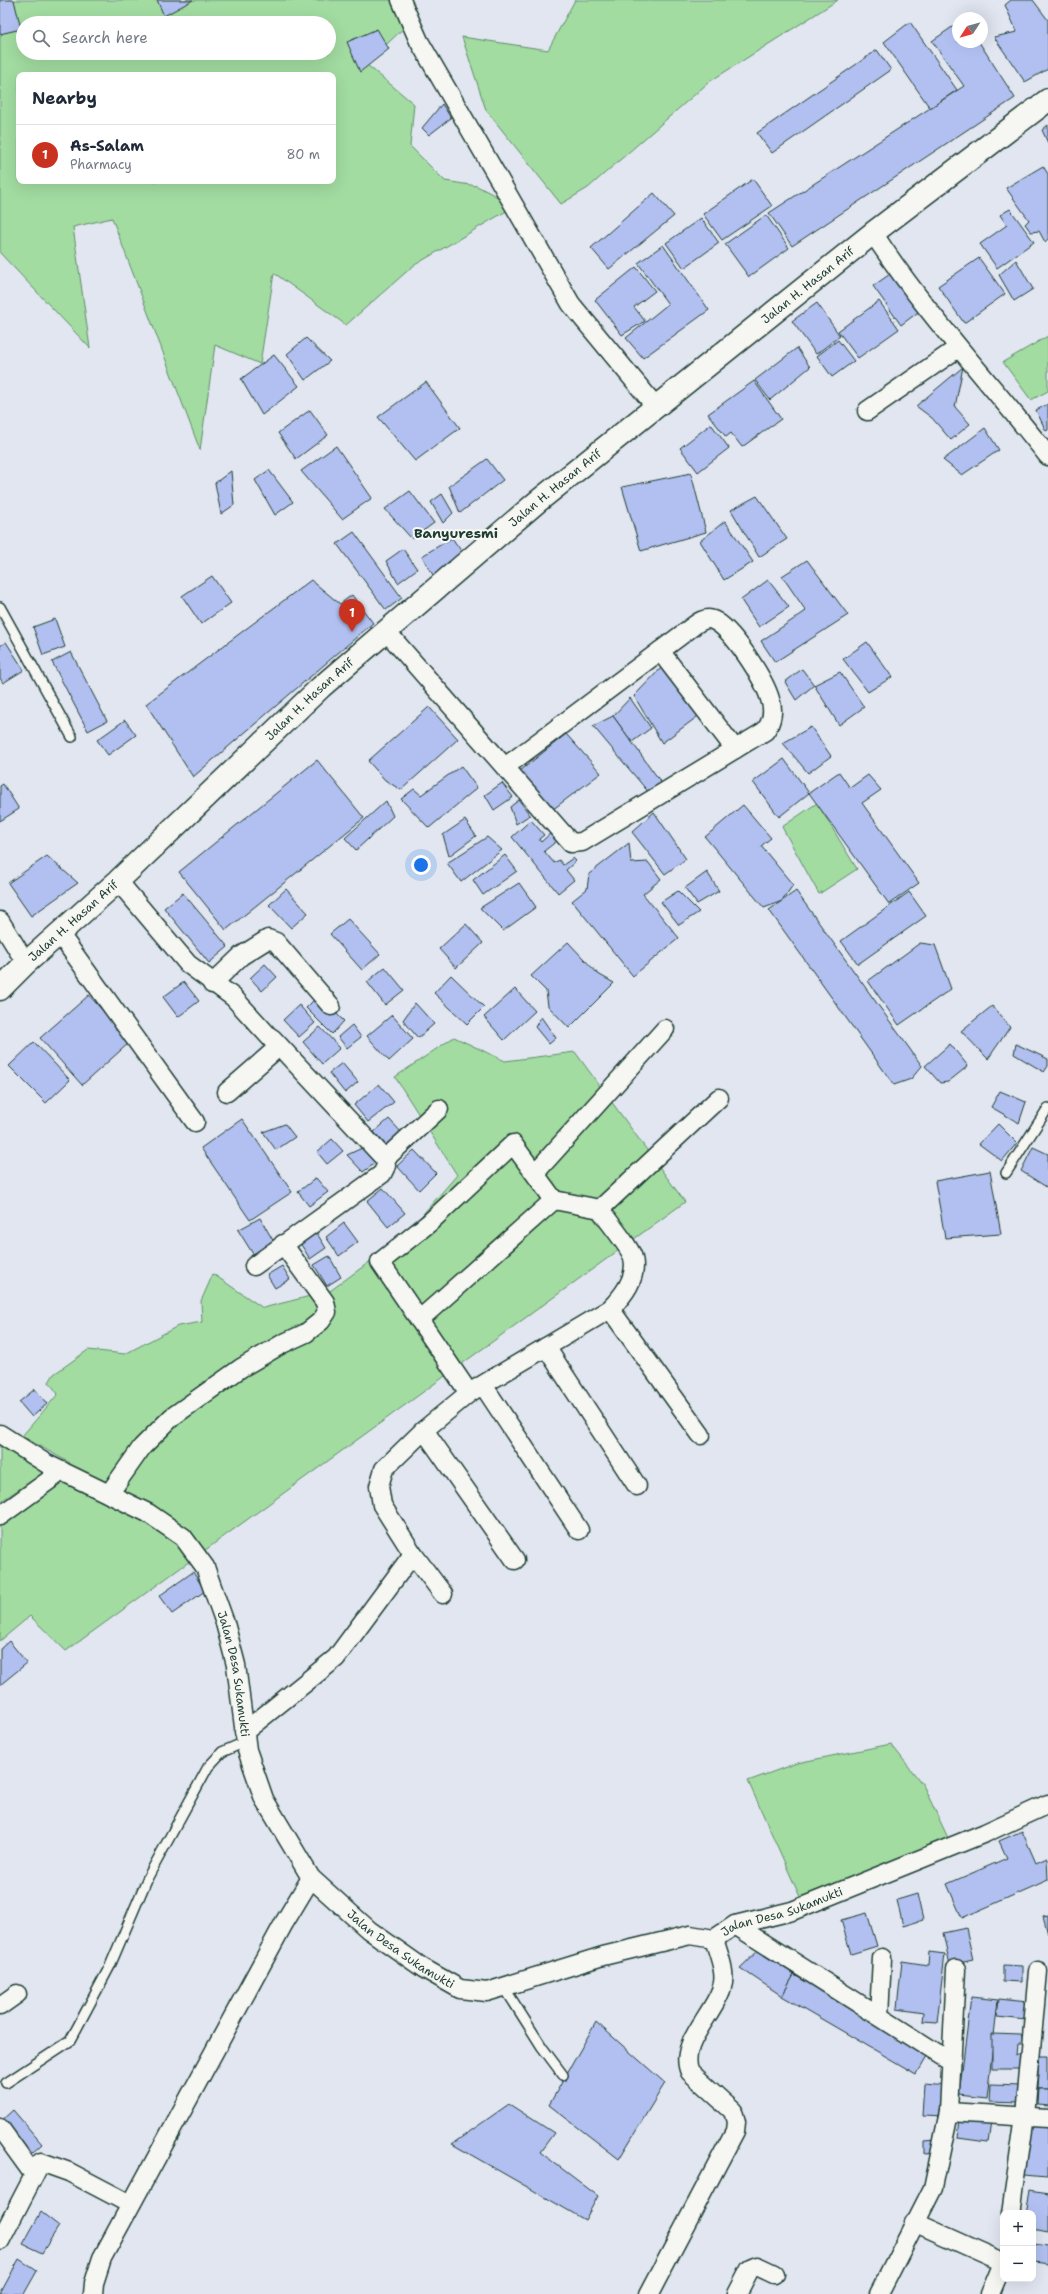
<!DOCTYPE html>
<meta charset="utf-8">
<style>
body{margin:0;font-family:"Shantell Sans",sans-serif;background:#f6f6f7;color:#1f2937}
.controls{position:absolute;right:12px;bottom:12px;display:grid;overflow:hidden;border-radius:8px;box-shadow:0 4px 16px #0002}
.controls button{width:36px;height:36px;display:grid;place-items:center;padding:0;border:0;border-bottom:1px solid #e0e1e3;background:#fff;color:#1f2937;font:20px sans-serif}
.compass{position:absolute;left:952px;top:12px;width:36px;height:36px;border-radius:50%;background:#fff;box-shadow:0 4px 16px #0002;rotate:234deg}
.you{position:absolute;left:421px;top:865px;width:14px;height:14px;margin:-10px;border:3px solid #fff;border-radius:50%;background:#1a73e8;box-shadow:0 0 0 6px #1a73e833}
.badge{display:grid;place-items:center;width:26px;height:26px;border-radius:50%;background:#c8321e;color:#fff;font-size:13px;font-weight:700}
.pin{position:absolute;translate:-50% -33px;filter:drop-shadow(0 1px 2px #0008)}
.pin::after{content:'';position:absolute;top:21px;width:14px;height:12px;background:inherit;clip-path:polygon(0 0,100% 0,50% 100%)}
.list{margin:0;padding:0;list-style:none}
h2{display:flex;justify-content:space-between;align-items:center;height:52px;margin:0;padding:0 16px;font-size:17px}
h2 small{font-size:13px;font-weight:400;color:#747a83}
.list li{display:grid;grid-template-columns:26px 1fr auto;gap:12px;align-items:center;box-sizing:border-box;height:60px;padding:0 16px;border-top:1px solid #e0e1e3}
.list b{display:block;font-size:15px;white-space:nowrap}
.list p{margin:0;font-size:13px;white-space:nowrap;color:#747a83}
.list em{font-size:13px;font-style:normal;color:#747a83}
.icon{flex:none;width:22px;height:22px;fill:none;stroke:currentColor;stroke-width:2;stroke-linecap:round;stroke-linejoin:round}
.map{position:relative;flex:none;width:1048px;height:2294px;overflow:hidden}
.search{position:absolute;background:#fff;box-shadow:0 4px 16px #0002;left:16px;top:16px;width:320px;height:44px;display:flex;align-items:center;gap:10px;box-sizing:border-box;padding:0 14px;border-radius:22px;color:#747a83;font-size:15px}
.panel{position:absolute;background:#fff;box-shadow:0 4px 16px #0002;left:16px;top:72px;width:320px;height:112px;border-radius:8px}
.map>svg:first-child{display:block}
</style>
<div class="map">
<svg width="1048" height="2294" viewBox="0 0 1048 2294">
<rect width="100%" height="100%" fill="#e1e6f1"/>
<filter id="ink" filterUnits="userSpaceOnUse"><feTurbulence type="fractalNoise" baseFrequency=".025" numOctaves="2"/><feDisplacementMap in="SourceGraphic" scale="8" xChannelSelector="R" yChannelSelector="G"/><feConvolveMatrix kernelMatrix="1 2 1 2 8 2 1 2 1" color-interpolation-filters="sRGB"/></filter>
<g filter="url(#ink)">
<g fill="#a2dca1" stroke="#608c6a" fill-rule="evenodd">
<path d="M8,0H397L410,22L366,64L414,104L410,146L445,181L477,186L515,206L413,266L346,325L274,273L260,364L215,345L200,450L112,218L73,227L90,348L0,253V37L7,26ZM23,23H329V53H23ZM19,75H333V181H19Z"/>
<polygon points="575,0 838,0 709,82 588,188 561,204 486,110 462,37 548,50"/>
<polygon points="1048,336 1048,391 1031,400 1003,362"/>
<polygon points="817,803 857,869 819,894 782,827"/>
<polygon points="454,1037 505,1061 575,1052 685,1202 66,1651 30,1616 0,1641 0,1524 58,1485 70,1463 22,1436 58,1394 49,1382 54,1374 88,1350 125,1354 178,1326 202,1322 201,1301 213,1274 263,1308 330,1291 403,1237 457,1175 395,1077"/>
<polygon points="0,1445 43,1473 0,1502"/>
<polygon points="891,1744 923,1785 949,1840 801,1899 748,1781 797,1763"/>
</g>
<g fill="#b1c0f0" stroke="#1f3d34">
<polygon points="0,0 14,0 21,29 0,34"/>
<polygon points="157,0 193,0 164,16"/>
<polygon points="1011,0 1033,0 1048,20 1048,69 1025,82 994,37 1017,32 1005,5"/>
<polygon points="910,22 957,90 930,108 884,42"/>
<polygon points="958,23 958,42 979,42 1015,98 792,246 769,213 964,86 932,41"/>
<polygon points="377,29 389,49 360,72 347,42"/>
<polygon points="877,50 891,70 772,153 757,133"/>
<polygon points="442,104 451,118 429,135 422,128"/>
<polygon points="1048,125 1048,143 1042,130"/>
<polygon points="1043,166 1048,174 1048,239 1045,242 1039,231 1031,232 1025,224 1029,220 1006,188"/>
<polygon points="753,179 772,206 722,240 703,214"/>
<polygon points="654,193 674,216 609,269 591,248"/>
<polygon points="1010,209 1034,242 997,268 980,244 1007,225 1000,215"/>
<polygon points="766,215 789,248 749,277 725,244"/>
<polygon points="701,218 719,243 684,268 666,243"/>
<polygon points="663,245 709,310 643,358 626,338 668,304 638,263"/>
<polygon points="979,258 1005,294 964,323 938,286"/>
<polygon points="1016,260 1033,289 1014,301 999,275"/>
<polygon points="636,267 655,291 634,307 645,321 622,335 595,300"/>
<polygon points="893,272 921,310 901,325 873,286"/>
<polygon points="879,301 899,329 858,358 838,331"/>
<polygon points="817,303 840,336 816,354 792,321"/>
<polygon points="306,338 330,361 305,380 287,354"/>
<polygon points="838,340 854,361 832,377 817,356"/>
<polygon points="797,348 810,367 770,400 755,380"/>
<polygon points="274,355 299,386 262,415 241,379"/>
<polygon points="963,367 955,407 970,424 951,440 932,418 916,406"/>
<polygon points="754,381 781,419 742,447 731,433 726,437 708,414"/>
<polygon points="426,382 460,428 415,461 378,417"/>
<polygon points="1048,404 1048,430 1046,431 1036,410"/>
<polygon points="310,410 328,435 296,459 278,433"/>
<polygon points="711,424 729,448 698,472 680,448"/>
<polygon points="985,428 999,450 962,475 943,460"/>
<polygon points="336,446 372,498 342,519 301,471"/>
<polygon points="487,459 503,480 460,513 449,486"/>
<polygon points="269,470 293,502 275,515 255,480"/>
<polygon points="231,471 234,505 221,514 215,483"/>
<polygon points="691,473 706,532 641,551 622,487"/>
<polygon points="410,491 434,523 412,539 385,509"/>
<polygon points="442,494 453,513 443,523 431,502"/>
<polygon points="757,496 787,539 759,557 731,510"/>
<polygon points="725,521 753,562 724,580 700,541"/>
<polygon points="354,532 402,598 386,610 337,544"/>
<polygon points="452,538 462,552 433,575 422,556"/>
<polygon points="403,549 417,569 398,583 386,561"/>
<polygon points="807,560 848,615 775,662 761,641 806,611 782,576"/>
<polygon points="212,576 231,603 201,624 182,596"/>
<polygon points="311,580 340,604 352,595 373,623 193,777 146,704"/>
<polygon points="768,580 789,607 759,627 741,600"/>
<polygon points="55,619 65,647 43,655 33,627"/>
<polygon points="6,642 24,670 3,683 0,678 0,646"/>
<polygon points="867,642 892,677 868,692 843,659"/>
<polygon points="71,652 107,721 88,731 52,662"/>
<polygon points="665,664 705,711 662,743 634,696"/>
<polygon points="802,669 814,685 796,700 785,682"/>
<polygon points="840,672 864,707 839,725 814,685"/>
<polygon points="630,698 651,728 632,742 613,716"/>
<polygon points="429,707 458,739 401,790 385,780 368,761"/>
<polygon points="613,716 663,785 650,794 593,726"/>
<polygon points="125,720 136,735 108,755 97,740"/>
<polygon points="811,727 831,756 808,773 783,743"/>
<polygon points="566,734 601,773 552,810 520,771"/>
<polygon points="784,759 809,793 779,817 753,782"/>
<polygon points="317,760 364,818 226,930 179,872"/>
<polygon points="461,766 477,788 429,828 401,799 414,789 421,795"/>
<polygon points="839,772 850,788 868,775 881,790 862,803 919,883 889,904 809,793"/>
<polygon points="502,783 513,797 494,810 485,795"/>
<polygon points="3,784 19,809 0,821 0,786"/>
<polygon points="519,800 530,815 516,824 510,807"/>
<polygon points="386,801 393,816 356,850 345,838"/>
<polygon points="743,805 771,838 761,846 793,885 782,901 764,908 705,837"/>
<polygon points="654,812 686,859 665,874 632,832"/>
<polygon points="465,820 476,836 449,856 443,835"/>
<polygon points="531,820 544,835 539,839 541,842 551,833 557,841 544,851 554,863 559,860 563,865 573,858 576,861 566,870 574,880 558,893 512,837"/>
<polygon points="487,837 502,850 461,882 447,863"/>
<polygon points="629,843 631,863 648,862 661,879 643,894 679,938 633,976 572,901 587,889 589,874"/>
<polygon points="505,855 517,871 483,895 473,880"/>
<polygon points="47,856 78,883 31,916 8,883"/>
<polygon points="707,872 719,891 697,904 685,888"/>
<polygon points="519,883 536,907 503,931 480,908"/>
<polygon points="286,889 308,913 291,928 269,905"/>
<polygon points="678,891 699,912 679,925 661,902"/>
<polygon points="796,891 922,1066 911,1079 894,1085 769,910"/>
<polygon points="909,892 926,916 858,964 841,941"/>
<polygon points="183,893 228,947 209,963 164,908"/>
<polygon points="348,919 380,954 362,970 330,934"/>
<polygon points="466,924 483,943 456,968 439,949"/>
<polygon points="568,942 598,974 614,983 569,1028 548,1006 546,991 531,976"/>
<polygon points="920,943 935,945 951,989 899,1025 868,981"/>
<polygon points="265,964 277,977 262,991 250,978"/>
<polygon points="385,967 404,990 385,1005 367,982"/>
<polygon points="451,975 484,1007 467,1024 434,993"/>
<polygon points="184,982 199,1001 178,1017 163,997"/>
<polygon points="515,989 535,1011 504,1040 484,1017"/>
<polygon points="89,995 130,1042 82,1085 40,1038"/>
<polygon points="318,996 344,1021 332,1034 306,1008"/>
<polygon points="415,1003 434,1024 418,1038 403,1020"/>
<polygon points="299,1005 315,1023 299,1037 283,1020"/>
<polygon points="992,1006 1010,1027 988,1059 961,1031"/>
<polygon points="392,1015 413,1039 389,1061 367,1036"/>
<polygon points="541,1017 556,1038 549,1044 535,1027"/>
<polygon points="352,1025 361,1037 347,1048 338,1037"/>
<polygon points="320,1027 340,1048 322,1064 303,1042"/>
<polygon points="34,1042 70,1080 46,1103 9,1066"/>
<polygon points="950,1044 968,1066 948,1082 940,1083 925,1066"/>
<polygon points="1016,1044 1048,1059 1048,1066 1044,1072 1014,1054"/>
<polygon points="342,1063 358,1082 345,1093 329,1073"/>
<polygon points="379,1084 394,1102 368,1122 354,1105"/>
<polygon points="1000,1091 1026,1102 1019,1123 991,1107"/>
<polygon points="242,1119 292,1192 250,1220 201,1148"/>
<polygon points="389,1119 402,1133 387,1146 374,1132"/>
<polygon points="285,1124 295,1137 276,1150 263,1132"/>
<polygon points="998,1124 1017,1143 1002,1161 979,1144"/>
<polygon points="332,1139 343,1151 327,1164 317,1152"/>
<polygon points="1033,1147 1048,1154 1048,1188 1021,1171"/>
<polygon points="362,1148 375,1163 363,1172 347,1155"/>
<polygon points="414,1150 436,1173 419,1190 397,1166"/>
<polygon points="990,1171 1001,1234 945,1238 935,1181"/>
<polygon points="316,1178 328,1192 309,1206 298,1192"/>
<polygon points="383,1188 405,1213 388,1227 367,1201"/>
<polygon points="260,1218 274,1242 253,1254 238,1230"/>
<polygon points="344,1223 358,1242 339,1256 326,1237"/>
<polygon points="316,1232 326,1248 310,1259 300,1243"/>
<polygon points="329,1256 341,1277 327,1286 314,1265"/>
<polygon points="282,1266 290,1279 275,1288 267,1275"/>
<polygon points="35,1389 47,1404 32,1417 19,1402"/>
<polygon points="193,1572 205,1591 172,1614 159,1596"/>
<polygon points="9,1641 27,1663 0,1685 0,1649"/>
<polygon points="1022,1831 1036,1863 1047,1858 1048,1880 962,1918 947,1884 1007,1858 999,1841"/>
<polygon points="917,1894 923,1920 903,1926 897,1900"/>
<polygon points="867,1913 877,1946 851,1954 841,1920"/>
<polygon points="1048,1915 1048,1934 1043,1916"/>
<polygon points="966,1928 973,1960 950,1965 943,1933"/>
<polygon points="761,1948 794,1975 782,1996 740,1968"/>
<polygon points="929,1952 945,1954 937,2022 923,2021 924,2012 897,2008 902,1961 928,1965"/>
<polygon points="1003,1965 1022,1966 1022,1982 1003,1981"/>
<polygon points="794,1975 930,2050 916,2074 782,1996"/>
<polygon points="971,1997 998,2000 987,2098 959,2095"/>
<polygon points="999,1999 1028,2002 1026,2020 997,2017"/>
<polygon points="596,2022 665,2083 619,2159 549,2105"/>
<polygon points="992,2034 1021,2035 1024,2043 1017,2043 1016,2054 1023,2051 1023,2070 992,2070"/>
<polygon points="1040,2056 1048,2056 1048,2089 1038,2089"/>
<polygon points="924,2084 947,2086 945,2117 922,2116"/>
<polygon points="990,2084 1022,2085 1021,2103 989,2102"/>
<polygon points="1038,2089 1048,2089 1048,2105 1037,2104"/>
<polygon points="509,2104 554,2133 540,2152 598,2196 585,2220 452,2144"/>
<polygon points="13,2110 42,2144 20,2164 0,2122"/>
<polygon points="960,2117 990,2121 987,2142 958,2138"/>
<polygon points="1029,2124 1048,2126 1048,2178 1026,2176"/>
<polygon points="936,2140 937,2153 925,2154 925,2141"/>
<polygon points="1031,2192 1048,2195 1048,2231 1033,2228 1033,2213 1027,2213"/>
<polygon points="41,2212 59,2226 42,2253 23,2244"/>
<polygon points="1033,2244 1048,2246 1048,2265 1033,2263"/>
<polygon points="19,2259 37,2271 24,2294 0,2294"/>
</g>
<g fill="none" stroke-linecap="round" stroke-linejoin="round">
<defs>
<g id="lane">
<polyline points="0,607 72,737"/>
<polyline points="1006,1173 1048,1108"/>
<polyline points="504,1987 542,2047 563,2075"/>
<polyline points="6,2083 70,2041 110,1966 148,1877 208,1767 222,1752 245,1742"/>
</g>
<g id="street">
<polyline points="401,0 419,41 571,304 656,407"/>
<path d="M873,233C925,313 990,382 1048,456"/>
<polyline points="867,411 958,348"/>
<path d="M386,631L571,843L582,842L765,731C772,722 774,710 770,699C764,679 732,628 713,620C704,616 695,625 688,630L505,767"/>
<polyline points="660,651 735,749"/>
<polyline points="118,881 188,964 233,997 275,1043 274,1051 227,1092"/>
<polyline points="0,921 26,963"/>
<polyline points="59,933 195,1122"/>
<polyline points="212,984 241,956 268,939 276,942 331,1006"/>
<polyline points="385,1159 439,1109"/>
<polyline points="535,1173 665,1029"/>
<polyline points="600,1209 719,1098"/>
<polyline points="254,1266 382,1174 386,1166 385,1159 272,1038"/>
<polyline points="610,1309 701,1435"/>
<polyline points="419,1320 554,1200 513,1144 429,1223 380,1262 469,1393"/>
<polyline points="546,1347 637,1486"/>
<polyline points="483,1385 579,1530"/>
<polyline points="424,1430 515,1560"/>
<path id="s1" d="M0,1434L47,1464L148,1513L183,1537L205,1567L225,1623L236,1665L247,1750L264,1799L311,1878L369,1930L423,1968L460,1989L487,1992L603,1956L690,1935L714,1939L735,1925L792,1911L985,1833L1048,1804"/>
<polyline points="109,1494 142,1447 172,1417 241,1368 282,1344 306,1333 321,1321 327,1312 325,1302 283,1244"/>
<polyline points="0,1516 62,1471"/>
<path d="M443,1594L413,1554L382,1505L379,1486L384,1469L424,1430L469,1393L610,1309C623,1296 638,1278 633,1258C631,1248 606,1219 600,1209L554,1200"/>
<polyline points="244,1732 336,1658 413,1554"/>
<polyline points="735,1925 951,2062"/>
<polyline points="0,2006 17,1994"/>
<polyline points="879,2016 882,1958"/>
<polyline points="949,2112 1048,2118"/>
<polyline points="0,2128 34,2175"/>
<polyline points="1011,2213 1025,2116 1038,1971"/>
<polyline points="914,2222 1003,2262"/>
<polyline points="0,2241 41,2162 69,2172 130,2204"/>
<polyline points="93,2294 94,2283 102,2258 284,1923 311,1878"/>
<path d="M649,2294L735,2131L736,2122L733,2111L690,2072C677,2045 715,2013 722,1987C727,1973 718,1953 714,1939"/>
<polyline points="737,2294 750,2269 757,2266 774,2274"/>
<polyline points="879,2294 933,2188 949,2112 956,1969"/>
<polyline points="990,2294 1003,2263"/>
</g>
<g id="secondary">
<path id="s2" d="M0,989L26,963L118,881L321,687L537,502L873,233L1048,100"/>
</g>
</defs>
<use href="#lane" stroke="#1f3d34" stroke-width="12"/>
<use href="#street" stroke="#1f3d34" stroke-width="21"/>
<use href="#secondary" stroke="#1f3d34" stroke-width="25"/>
<use href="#lane" stroke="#f6f6f2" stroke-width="9"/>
<use href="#street" stroke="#f6f6f2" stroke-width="18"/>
<use href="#secondary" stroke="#f6f6f2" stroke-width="22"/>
</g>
</g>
<g text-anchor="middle" stroke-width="4" stroke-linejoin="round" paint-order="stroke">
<g font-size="12" fill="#1f3d34" stroke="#f6f6f2">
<text dy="4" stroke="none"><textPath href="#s2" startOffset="1072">Jalan H. Hasan Arif</textPath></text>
<text dy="4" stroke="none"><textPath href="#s2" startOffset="748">Jalan H. Hasan Arif</textPath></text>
<text dy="4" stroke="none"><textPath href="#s2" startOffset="424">Jalan H. Hasan Arif</textPath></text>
<text dy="4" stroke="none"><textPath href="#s2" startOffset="100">Jalan H. Hasan Arif</textPath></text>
<text dy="4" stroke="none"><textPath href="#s1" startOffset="359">Jalan Desa Sukamukti</textPath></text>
<text dy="4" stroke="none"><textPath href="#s1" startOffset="1103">Jalan Desa Sukamukti</textPath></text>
<text dy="4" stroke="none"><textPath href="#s1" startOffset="695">Jalan Desa Sukamukti</textPath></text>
</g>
<g font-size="14" font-weight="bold" fill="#1f3d34" stroke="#f6f6f2">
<text x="456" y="538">Banyuresmi</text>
</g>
</g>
</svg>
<div class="controls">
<button>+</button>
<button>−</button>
</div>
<svg class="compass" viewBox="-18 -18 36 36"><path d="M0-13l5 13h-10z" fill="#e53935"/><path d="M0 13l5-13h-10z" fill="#747a83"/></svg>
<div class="you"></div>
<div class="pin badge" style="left:352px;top:632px">1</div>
<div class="search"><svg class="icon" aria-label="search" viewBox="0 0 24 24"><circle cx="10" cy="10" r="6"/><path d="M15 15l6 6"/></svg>Search here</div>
<section class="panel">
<h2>Nearby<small></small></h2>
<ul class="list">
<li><span class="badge">1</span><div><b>As-Salam</b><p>Pharmacy</p></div><em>80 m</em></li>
</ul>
</section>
</div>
